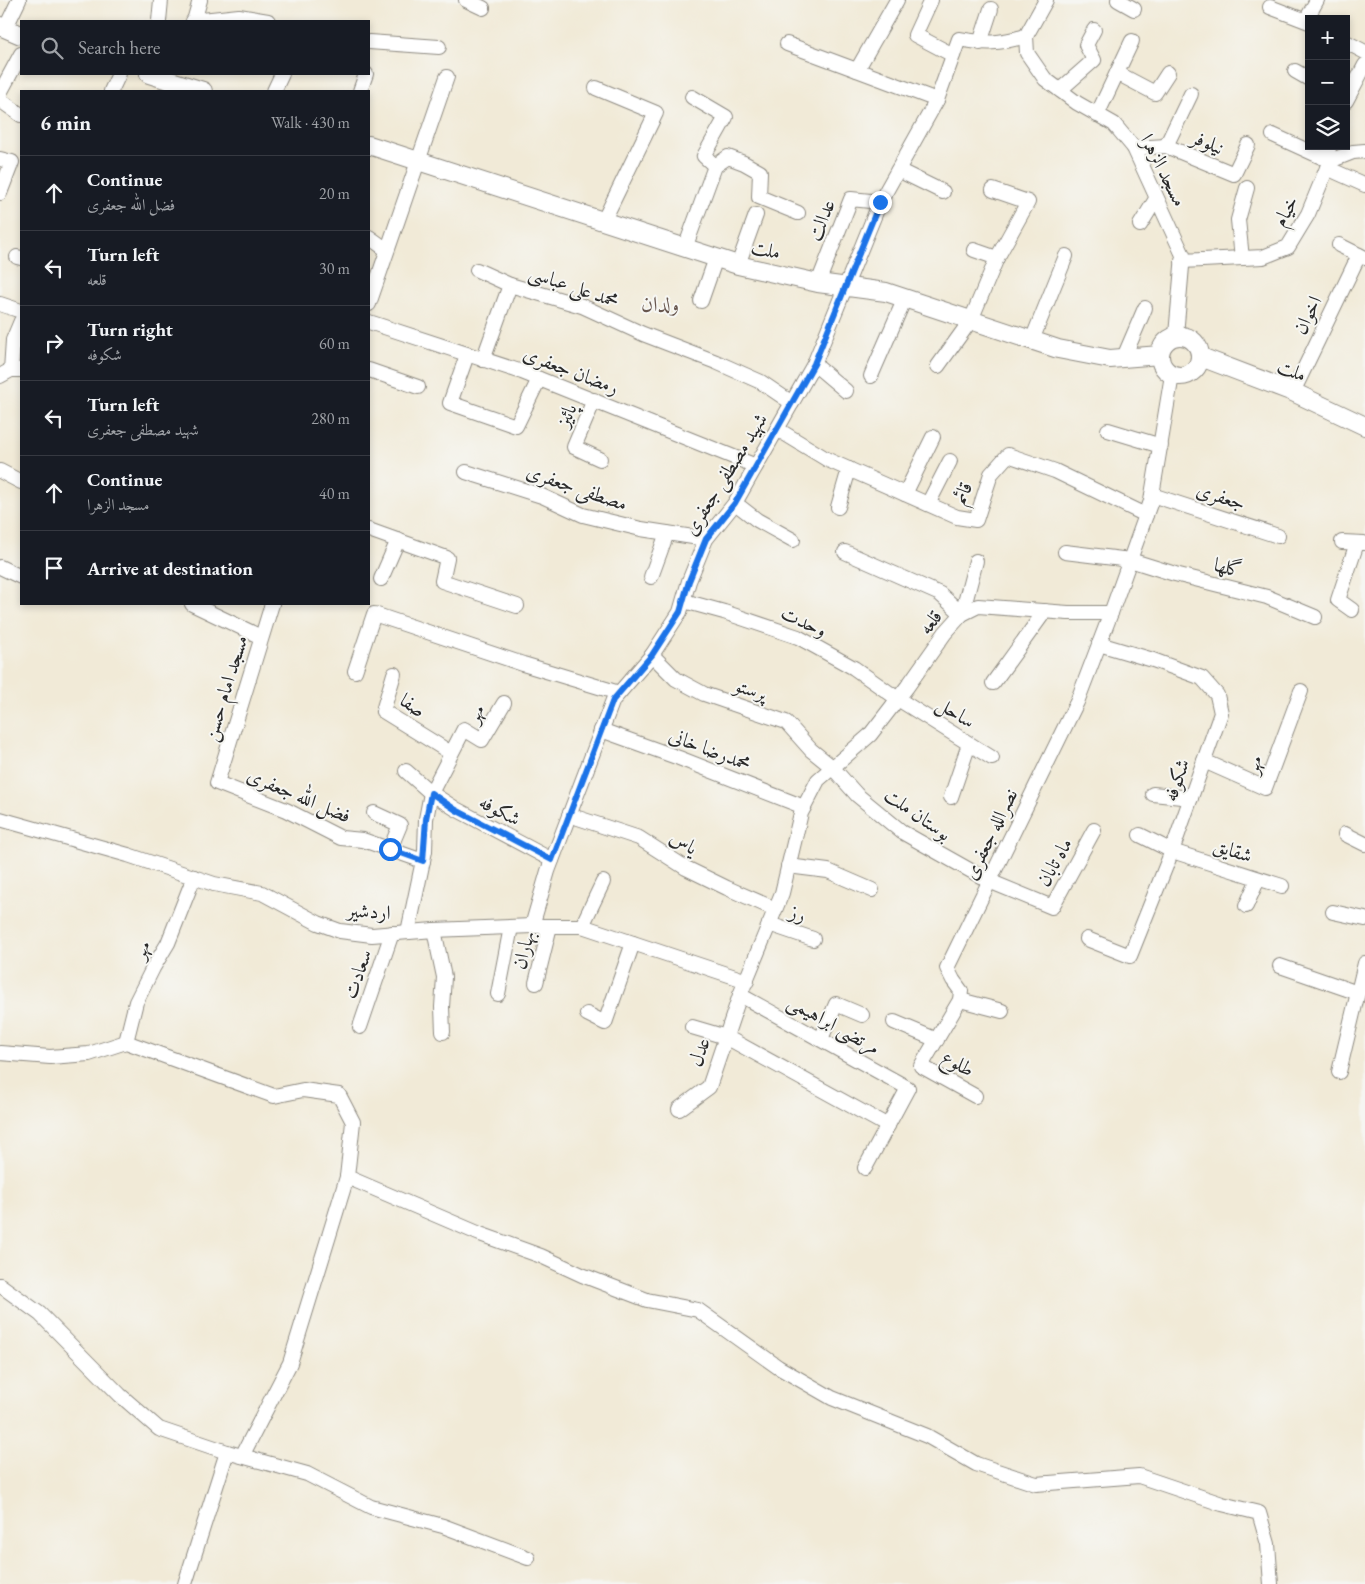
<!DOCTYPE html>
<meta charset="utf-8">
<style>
body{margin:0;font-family:"EB Garamond",Amiri,serif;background:#242831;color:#f1f3f6}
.controls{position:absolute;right:15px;top:15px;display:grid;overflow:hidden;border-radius:0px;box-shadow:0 2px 8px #0003}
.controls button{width:45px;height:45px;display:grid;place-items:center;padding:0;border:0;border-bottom:1px solid #363941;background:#171b24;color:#f1f3f6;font:25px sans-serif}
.stop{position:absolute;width:15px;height:15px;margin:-11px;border:4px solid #1a73e8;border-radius:50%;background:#fff}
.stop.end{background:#1a73e8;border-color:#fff;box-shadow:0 1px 5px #0008}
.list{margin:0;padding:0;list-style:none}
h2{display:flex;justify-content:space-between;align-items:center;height:65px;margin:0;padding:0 20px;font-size:21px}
h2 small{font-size:16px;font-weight:400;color:#9ea1a6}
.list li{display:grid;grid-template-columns:32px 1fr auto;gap:15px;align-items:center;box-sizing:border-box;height:75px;padding:0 20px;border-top:1px solid #363941}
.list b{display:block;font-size:19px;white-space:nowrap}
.list p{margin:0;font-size:16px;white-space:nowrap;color:#9ea1a6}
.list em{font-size:16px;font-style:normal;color:#9ea1a6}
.icon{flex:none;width:28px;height:28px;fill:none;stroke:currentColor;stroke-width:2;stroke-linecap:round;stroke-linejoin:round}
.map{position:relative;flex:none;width:1365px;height:1584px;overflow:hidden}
.search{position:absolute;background:#171b24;box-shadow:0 2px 8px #0003;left:20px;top:20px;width:350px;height:55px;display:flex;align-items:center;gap:12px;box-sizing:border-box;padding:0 18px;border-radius:0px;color:#9ea1a6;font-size:19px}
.panel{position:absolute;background:#171b24;box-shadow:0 2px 8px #0003;left:20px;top:90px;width:350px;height:515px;border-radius:0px}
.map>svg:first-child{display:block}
</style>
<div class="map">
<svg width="1365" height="1584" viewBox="0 0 1365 1584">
<rect width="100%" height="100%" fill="#f6f6f2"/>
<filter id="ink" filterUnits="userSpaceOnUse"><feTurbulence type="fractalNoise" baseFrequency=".02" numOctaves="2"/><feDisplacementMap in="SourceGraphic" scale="10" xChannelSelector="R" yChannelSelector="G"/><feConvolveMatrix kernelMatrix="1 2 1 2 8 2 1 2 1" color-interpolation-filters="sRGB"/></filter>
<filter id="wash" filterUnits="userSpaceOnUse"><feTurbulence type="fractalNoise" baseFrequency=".0096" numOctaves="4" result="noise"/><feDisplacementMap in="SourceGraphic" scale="20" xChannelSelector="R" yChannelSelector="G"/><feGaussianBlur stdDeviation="1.12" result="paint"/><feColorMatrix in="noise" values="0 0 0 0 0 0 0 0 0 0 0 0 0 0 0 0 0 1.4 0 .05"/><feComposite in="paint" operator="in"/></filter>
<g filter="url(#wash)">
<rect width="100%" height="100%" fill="#f1ead7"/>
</g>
<g filter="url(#ink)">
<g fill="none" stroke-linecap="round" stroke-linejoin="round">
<defs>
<g id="minor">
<polyline points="466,0 483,8"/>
<polyline points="931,0 915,35 953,55"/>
<polyline points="1046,0 1026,36 1027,53 1045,79 1077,103 1114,124 1134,148 1183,255 1176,335"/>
<polyline points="1118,0 1134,9"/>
<polyline points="1270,7 1309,22"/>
<polyline points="1306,20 1317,0"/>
<polyline points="159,21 161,0"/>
<polyline points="193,21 239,16 268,21"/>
<polyline points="194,21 200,0"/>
<polyline points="5,29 19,0"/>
<polyline points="369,42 439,47"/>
<polyline points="1346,42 1365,52"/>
<polyline points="980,43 991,9"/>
<polyline points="787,44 937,100"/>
<polyline points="857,70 897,0"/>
<polyline points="1295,71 1309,79"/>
<polyline points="1117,73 1155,93 1168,73"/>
<polyline points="596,88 656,113 603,222"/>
<polyline points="1060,90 1094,60 1086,45 1094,30"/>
<polyline points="111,91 119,74"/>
<polyline points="274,91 282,74"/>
<polyline points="360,91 366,74"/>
<polyline points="0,93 21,54"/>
<polyline points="692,97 726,117 704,156 715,166"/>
<polyline points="0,100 21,115"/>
<polyline points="1346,101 1365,65"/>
<polyline points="1097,115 1132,41"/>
<polyline points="1273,135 1330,161 1353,152 1365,151"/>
<polyline points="1166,146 1191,94"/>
<polyline points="1134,148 1166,146 1234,174 1248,145"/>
<polyline points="0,159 12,162 0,193"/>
<polyline points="1327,168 1365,185"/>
<polyline points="898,170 943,192"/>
<polyline points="1140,225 1156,199"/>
<polyline points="369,237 387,250"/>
<polyline points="1339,245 1365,258"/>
<polyline points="685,248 715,166 728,157 744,163 760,172 759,197 798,213"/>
<polyline points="974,250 997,258"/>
<polyline points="17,257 21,258"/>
<polyline points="1242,258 1238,220 1247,188"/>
<polyline points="1182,261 1263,257 1288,247 1308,214 1327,168 1330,161 1328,146"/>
<polyline points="738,265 756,215"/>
<polyline points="477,270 510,285 582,306 643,334 716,362 761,382 792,403"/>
<polyline points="818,283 851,199 880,202"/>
<polyline points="701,301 716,258"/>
<polyline points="0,304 21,311"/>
<polyline points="369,304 447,77"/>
<polyline points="369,322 522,372 756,466"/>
<polyline points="1032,340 1066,256"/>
<polyline points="467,355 450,403 516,426 539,379"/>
<polyline points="1124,357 1145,308"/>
<polyline points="483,360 510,285"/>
<polyline points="814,364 846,391"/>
<polyline points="938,366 971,320 997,258 1028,202 993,190"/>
<polyline points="11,370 13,340 21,321"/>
<polyline points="369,370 418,387"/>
<polyline points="0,376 11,370 21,370"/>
<polyline points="871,376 905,298"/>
<polyline points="1293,392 1359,255"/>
<polyline points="594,400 574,447 600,459"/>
<polyline points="777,429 828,460 957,517 976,520 991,474 1008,455 1055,471 1146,515"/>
<polyline points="1108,430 1161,446"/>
<polyline points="0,471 21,482"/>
<polyline points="466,472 542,496 583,515 641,529 706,539"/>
<polyline points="905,494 933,437"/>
<polyline points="1152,495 1278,536"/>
<polyline points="735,503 757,520 793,540"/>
<polyline points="928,504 950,461"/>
<polyline points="838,507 849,469"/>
<polyline points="369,530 447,558 442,581 517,606"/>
<polyline points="1342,542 1364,543"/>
<polyline points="845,552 940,594 962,614 976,561"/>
<polyline points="1065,552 1130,560 1175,574 1267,597 1315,617"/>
<polyline points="0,567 21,577"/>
<polyline points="651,577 667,533"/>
<polyline points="381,579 398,540"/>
<polyline points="684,601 724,612 798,637 854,668 898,699 992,758"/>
<polyline points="192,604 261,637"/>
<polyline points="272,604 217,783 286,810 341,838 363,840 423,861"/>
<polyline points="1352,610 1338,600 1357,543"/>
<polyline points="652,655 676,679 704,694 786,722 811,750 832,767 857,795 902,832 989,881 1052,907 1094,830"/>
<polyline points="355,671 374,614 523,664 619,693"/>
<polyline points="394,674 383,711 451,753"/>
<polyline points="993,683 1045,611"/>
<polyline points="601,730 679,758 804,807"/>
<polyline points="1204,761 1265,788 1301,691"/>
<polyline points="406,771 431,793 456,809 552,860"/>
<polyline points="1153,794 1191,798"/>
<polyline points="951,797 969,744"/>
<polyline points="374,813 400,825 390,849"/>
<polyline points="569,815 639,838 686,868 727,888 775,909"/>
<polyline points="0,819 128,855 214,884 262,893 318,923 340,931 372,935 434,930 532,926 582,926 747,981"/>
<polyline points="1345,834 1365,844"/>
<polyline points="1140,835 1172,851 1282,886"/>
<polyline points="788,866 828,871 872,890"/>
<polyline points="1246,906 1258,879"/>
<polyline points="1333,912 1365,919"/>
<polyline points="769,924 813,939"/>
<path d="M532,926L548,871L613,700L652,655L680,612L689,581L706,539L735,503L814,364L880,202L937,100L959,39C987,44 998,44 1026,36"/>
<polyline points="582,926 603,882"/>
<polyline points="434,930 444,977 442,1007 443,1032"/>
<polyline points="408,932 425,851 426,819 431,793 464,729 482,740 504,703"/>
<polyline points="1087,939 1130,956 1172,851 1221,713 1217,695 1202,678 1153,660 1099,644"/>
<polyline points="1280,966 1358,993"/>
<polyline points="536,983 550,926"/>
<polyline points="498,994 511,927"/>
<polyline points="740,995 908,1088 865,1168"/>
<polyline points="960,1000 1002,1011"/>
<polyline points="587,1014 605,1023 633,943"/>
<polyline points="894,1022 937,1040"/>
<polyline points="360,1027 392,933"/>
<polyline points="692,1027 726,1037 888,1126"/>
<polyline points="821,1039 836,1004 862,1015"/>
<polyline points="126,1042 136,1002 153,968 168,943 194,877"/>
<polyline points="0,1053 50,1057 89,1054 126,1042 274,1096 303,1090 339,1095 353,1122 347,1177 480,1234 541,1256 582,1275 647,1300 698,1310 778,1367 832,1398 927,1436 976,1464 1036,1484 1139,1476 1222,1504 1259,1513 1268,1544 1271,1584"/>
<polyline points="1339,1072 1365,963"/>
<polyline points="975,1096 921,1066 960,1000 961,991 953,980 947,968 1077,702 1111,613 1151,501 1172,375"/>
<polyline points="679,1109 709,1087 740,995 782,893 801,813 818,780 870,735 907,687 945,633 962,614 978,606 1068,613 1111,613"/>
<polyline points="0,1285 40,1314 120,1395 159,1429 227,1452 307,1474 371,1507 443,1526 528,1558"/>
<polyline points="242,1456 290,1363 347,1177"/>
<polyline points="185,1584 227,1452"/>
</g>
<g id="tertiary">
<polyline points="0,26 21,35"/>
<polyline points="149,74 203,91"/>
<polyline points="369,145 738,265 818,283 886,292 1058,349 1110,359 1160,355"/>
<circle cx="1180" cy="356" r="20"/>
<polyline points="1201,357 1293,392 1365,426"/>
</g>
</defs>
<use href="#minor" stroke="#8e8a81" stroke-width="16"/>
<use href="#tertiary" stroke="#8e8a81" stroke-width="20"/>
<use href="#minor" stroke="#fff" stroke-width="14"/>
<use href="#tertiary" stroke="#fff" stroke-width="18"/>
</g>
</g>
<g fill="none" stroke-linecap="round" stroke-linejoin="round" filter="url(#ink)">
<polyline stroke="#1a73e8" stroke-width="6" points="390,849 423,861 426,819 431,793 456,810 552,860 613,700 652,655 680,612 689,581 706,539 735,503 814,364 880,202"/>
</g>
<g text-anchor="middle" stroke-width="4" stroke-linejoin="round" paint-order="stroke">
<g font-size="20" fill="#2b2b2b" stroke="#f6f6f2">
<text transform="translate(1208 142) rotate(23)" y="7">نیلوفر</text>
<text transform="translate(1164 170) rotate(63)" y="7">مسجد الزهرا</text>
<text transform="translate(1285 211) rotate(-62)" y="7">خیام</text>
<text transform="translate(821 220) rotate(-68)" y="7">عدالت</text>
<text transform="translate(766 249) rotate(13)" y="7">ملت</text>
<text transform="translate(574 286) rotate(19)" y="7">محمد علی عباسی</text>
<text transform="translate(1307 315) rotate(-64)" y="7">اخوان</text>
<text transform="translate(571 370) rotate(21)" y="7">رمضان جعفری</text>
<text transform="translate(1292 370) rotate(22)" y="7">ملت</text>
<text transform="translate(566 415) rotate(-66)" y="7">پائیز</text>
<text transform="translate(725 474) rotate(-58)" y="7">شهید مصطفی جعفری</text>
<text transform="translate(577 487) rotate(19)" y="7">مصطفی جعفری</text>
<text transform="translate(962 493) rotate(-66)" y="7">قائم</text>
<text transform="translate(1221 496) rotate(18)" y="7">جعفری</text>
<text transform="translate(1228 567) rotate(14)" y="7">گلها</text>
<text transform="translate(804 621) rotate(24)" y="7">وحدت</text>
<text transform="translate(930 622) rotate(-52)" y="7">قلعه</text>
<text transform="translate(225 688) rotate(-73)" y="7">مسجد امام حسن</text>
<text transform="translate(751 689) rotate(19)" y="7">پرستو</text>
<text transform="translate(413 705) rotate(34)" y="7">صفا</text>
<text transform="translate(956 712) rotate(32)" y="7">ساحل</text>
<text transform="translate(475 713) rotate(-59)" y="7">مهر</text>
<text transform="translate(710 749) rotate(21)" y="7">محمدرضا خانی</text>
<text transform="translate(1253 764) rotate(-69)" y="7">مهر</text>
<text transform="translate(1176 780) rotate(-71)" y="7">شکوفه</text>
<text transform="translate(299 795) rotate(23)" y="7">فضل الله جعفری</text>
<text transform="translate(500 810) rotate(28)" y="7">شکوفه</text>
<text transform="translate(918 814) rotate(35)" y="7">بوستان ملت</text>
<text transform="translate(990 834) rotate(-64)" y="7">نصرالله جعفری</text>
<text transform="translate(684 842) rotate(31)" y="7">یاس</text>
<text transform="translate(1233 850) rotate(18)" y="7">شقایق</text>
<text transform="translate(1054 862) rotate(-61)" y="7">ماه تابان</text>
<text transform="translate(369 911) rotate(3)" y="7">اردشیر</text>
<text transform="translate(798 913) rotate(19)" y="7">رز</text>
<text transform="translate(141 949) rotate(-60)" y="7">مهر</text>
<text transform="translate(523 950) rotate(-76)" y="7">بهاران</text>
<text transform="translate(357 974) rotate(-71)" y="7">سعادت</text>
<text transform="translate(834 1024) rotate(29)" y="7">مرتضی ابراهیمی</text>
<text transform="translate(699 1052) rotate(-71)" y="7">عدل</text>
<text transform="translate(958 1063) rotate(29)" y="7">طلوع</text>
</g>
<g font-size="21" fill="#68574f" stroke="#f6f6f2">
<text x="660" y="311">ولدان</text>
</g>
</g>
</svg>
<div class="controls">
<button>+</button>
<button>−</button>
<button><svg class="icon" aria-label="layers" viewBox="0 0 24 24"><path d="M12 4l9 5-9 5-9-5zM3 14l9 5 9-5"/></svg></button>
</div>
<div class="stop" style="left:390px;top:849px"></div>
<div class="stop end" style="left:880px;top:202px"></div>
<div class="search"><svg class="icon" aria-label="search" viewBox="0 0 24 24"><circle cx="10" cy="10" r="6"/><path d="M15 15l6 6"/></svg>Search here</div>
<section class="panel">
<h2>6 min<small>Walk · 430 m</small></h2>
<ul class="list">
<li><svg class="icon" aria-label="ahead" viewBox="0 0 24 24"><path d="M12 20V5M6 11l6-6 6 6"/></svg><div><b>Continue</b><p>فضل الله جعفری</p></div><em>20 m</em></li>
<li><svg class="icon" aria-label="left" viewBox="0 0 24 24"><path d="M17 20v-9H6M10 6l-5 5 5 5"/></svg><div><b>Turn left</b><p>قلعه</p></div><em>30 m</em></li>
<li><svg class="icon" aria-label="right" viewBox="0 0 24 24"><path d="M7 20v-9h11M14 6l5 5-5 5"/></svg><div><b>Turn right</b><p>شکوفه</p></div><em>60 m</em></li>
<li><svg class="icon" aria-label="left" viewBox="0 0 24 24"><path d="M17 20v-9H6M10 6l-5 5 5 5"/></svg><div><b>Turn left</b><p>شهید مصطفی جعفری</p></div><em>280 m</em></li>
<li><svg class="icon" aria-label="ahead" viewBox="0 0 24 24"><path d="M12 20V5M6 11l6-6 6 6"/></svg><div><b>Continue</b><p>مسجد الزهرا</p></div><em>40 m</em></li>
<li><svg class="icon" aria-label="arrive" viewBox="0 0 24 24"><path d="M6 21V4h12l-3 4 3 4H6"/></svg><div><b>Arrive at destination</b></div></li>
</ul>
</section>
</div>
